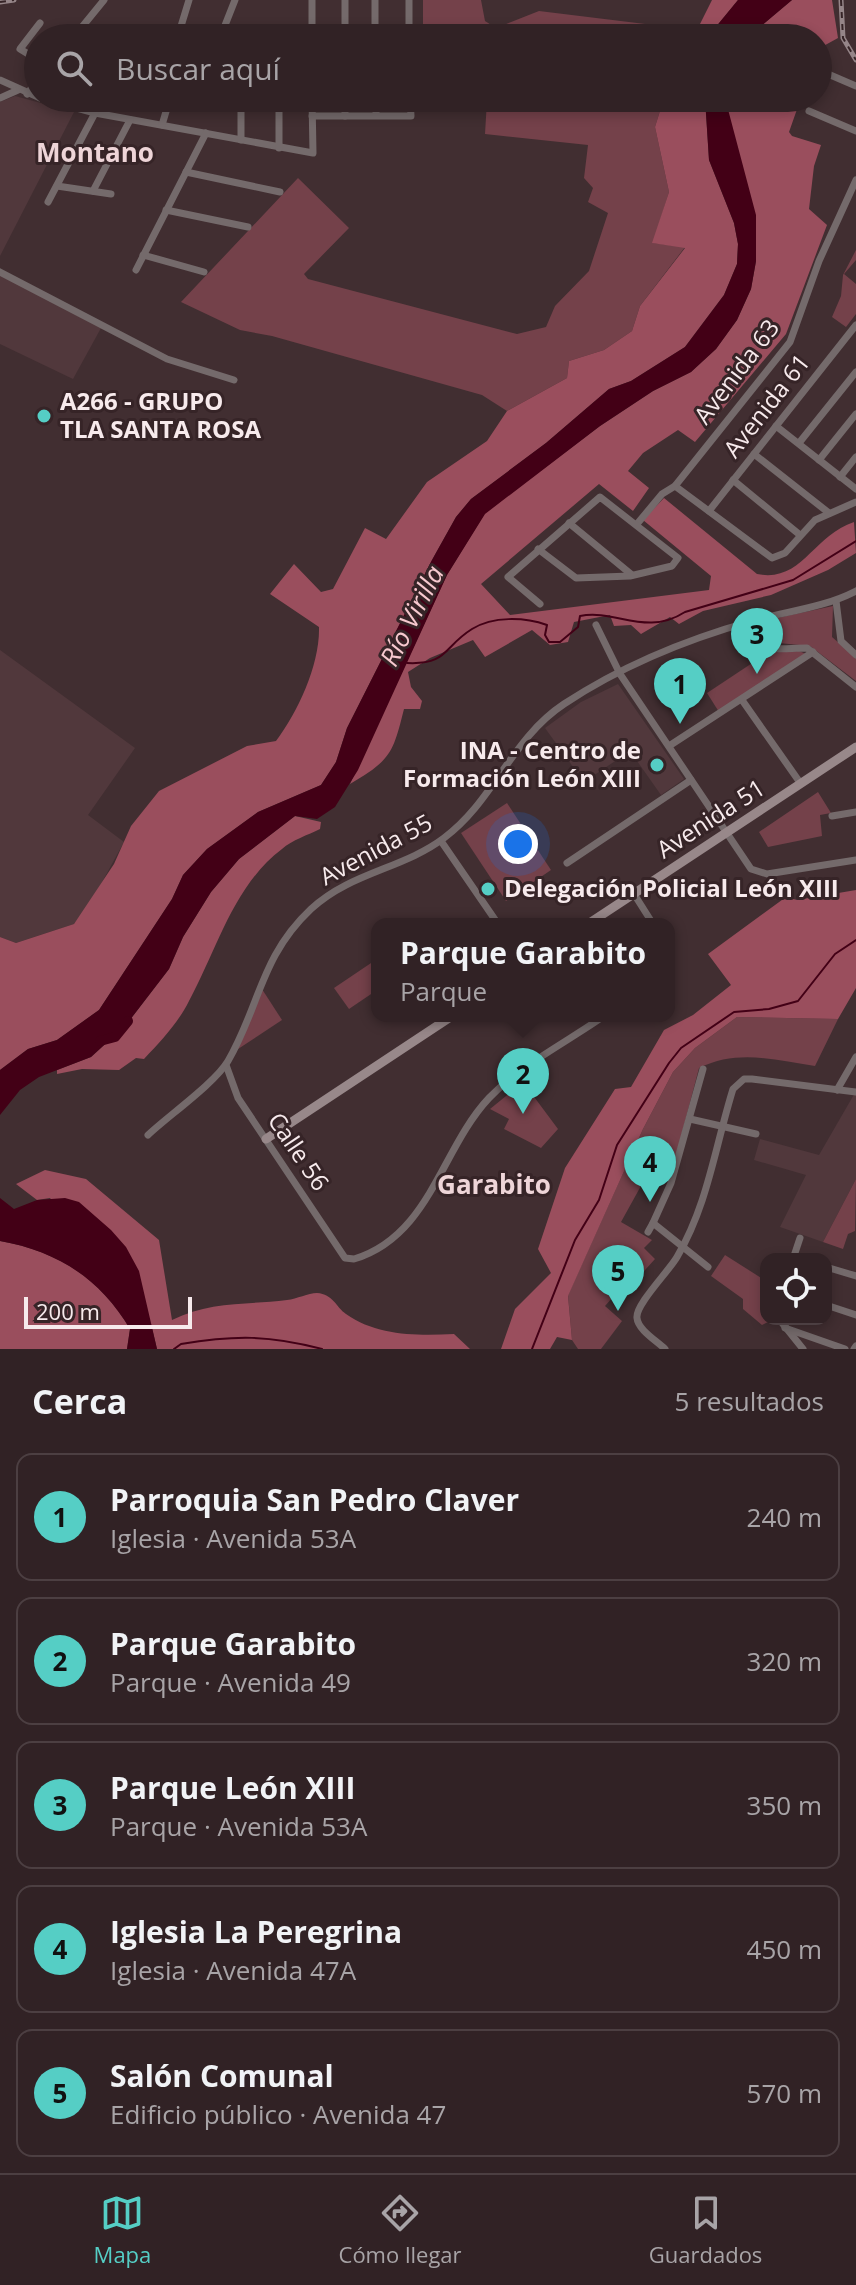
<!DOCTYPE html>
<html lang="es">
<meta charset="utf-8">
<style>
body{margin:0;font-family:"Open Sans",sans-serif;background:#3d2f32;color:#f1f3f6}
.controls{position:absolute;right:24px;bottom:24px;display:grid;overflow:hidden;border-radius:16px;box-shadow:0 4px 12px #0003}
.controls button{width:72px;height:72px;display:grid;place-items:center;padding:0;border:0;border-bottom:2px solid #4c3f42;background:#312225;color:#f1f3f6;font:40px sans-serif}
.scale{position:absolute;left:24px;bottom:20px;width:168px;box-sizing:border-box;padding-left:8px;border:4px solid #f7eaec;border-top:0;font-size:22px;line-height:28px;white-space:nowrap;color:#f7eaec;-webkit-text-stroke:6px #362427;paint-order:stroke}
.you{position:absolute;left:518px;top:844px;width:28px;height:28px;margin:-20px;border:6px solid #fff;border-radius:50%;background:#1a73e8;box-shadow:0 0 0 12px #1a73e833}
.badge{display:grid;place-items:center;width:52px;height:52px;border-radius:50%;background:#55cec5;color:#111;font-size:26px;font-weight:700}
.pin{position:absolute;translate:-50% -66px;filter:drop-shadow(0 2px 4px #0008)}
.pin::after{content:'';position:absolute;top:42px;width:28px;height:24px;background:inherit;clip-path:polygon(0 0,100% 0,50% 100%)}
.popup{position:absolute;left:371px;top:918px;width:304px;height:104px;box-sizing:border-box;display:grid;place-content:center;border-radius:16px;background:#312225;filter:drop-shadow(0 2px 6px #0005);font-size:26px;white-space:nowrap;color:#a8a4a7}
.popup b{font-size:30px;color:#f1f3f6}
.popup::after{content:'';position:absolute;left:50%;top:100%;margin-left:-16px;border:16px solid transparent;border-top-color:#312225}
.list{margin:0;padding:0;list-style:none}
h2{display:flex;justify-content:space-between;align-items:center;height:104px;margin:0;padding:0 32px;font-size:34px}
h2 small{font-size:26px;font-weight:400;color:#a8a4a7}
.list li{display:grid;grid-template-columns:52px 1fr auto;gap:24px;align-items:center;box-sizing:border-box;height:128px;margin:0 16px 16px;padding:0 16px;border:2px solid #4c3f42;border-radius:16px}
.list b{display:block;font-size:30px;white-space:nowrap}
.list p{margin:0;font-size:26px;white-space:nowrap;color:#a8a4a7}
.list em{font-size:26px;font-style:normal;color:#a8a4a7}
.icon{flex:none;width:44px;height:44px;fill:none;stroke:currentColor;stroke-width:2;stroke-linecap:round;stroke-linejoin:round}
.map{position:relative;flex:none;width:856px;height:1349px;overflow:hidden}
.search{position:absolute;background:#312225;box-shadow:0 4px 12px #0003;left:24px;right:24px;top:24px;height:88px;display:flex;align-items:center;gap:20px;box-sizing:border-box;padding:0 28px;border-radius:44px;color:#a8a4a7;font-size:30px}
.sheet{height:824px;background:#312225}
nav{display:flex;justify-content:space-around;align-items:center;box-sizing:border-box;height:112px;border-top:2px solid #4c3f42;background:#312225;font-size:22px;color:#a8a4a7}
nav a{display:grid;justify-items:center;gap:4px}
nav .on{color:#55cec5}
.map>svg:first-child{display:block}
</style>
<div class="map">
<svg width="856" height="1349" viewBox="0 0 856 1349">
<rect width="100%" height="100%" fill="#412e31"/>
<g fill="#51383c">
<polygon points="15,96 74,112 0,256 0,102"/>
<polygon points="0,275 101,328 73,379 0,344"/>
<polygon points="0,650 135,748 88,815 124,842 90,904 74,924 16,943 0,937"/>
<polygon points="618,684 684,779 661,795 630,751 584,782 545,728 581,702"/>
<polygon points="856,1091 856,1179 823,1242 780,1227 806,1175 754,1160 760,1139 819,1155"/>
</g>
<g fill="#74414a">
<polygon points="423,0 481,0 485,21 496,28 539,11 686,29 683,38 423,38"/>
<polygon points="471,98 664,98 655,127 669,192 653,243 685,247 640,306 632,331 604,350 569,361 567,378 507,411 482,395 272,336 240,330 181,302 298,178 349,228 304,274 308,279 517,334 546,327 555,306 589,271 608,213 588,202 593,188 584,178 588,145 485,134 487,100"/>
<polygon points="856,250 856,260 844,274 856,284 856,314 846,327 832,317 841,296 843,275"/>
<polygon points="833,606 832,637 856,658 856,681 810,646 768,642 758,622"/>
<polygon points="799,651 806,654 719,712 707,693 769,652"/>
<polygon points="818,792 831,813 820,815 822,836 768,847 759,832"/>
<polygon points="507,803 551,870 506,901 461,833"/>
<polygon points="377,959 377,990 349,1009 334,988"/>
<polygon points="260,986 282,1020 235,1051"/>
<path d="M737,1017L838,1019L815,1066C774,1060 738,1049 699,1068L671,1175L652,1166L621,1222L652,1240L644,1248L655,1259L618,1300L613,1297L605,1306L622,1321L601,1349H578L572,1340L568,1295L643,1129L673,1072L695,1048Z"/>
<polygon points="523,1082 558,1129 541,1148 504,1129 509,1119 490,1109"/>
<polygon points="856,1179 855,1231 848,1234 843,1249 823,1242"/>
<polygon points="725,1255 766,1281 766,1319 774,1319 762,1325 743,1309 743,1299 711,1276"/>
</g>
<g fill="#9a4e5d">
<polygon points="712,0 738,0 715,28 712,38 683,38 686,29 700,24"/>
<polygon points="792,0 832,0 838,38 818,49 818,38 747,38"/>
<path d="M664,98H705L709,160L734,223L738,244L737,264L724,295L685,347L631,381L609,389L546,443L471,499L456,517L432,560L347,728L336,762L321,785L258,812L207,849L183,875L172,899L99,1010L57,1040L28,1049L0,1070V937L16,943L74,924L114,864L131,826L159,791L247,746L276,741C298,712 320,664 319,627L270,594L294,564L321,592L333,589L365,528L386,539L427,482L487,441L507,411L567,378L569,361L604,350L632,331L640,306L685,248L652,243L669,192L655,127Z"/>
<path d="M725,98H801L789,132L792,136L821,145L814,166L809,209L827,225L786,334L695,442L678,430L643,453L628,471L649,488L633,511L599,484L481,584L510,615L709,590L711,576L643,520L664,498L757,574C802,583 812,536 854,522L856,553L828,570L771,595L703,611L679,624L670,617L641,634L631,625L614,626L610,615L574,622L568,642L550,645L532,630L485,657L473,640L430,658L408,672L411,687L422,701L420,709H404C393,753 391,760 350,784L447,575L485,513L600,426L653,391L691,372L716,349L737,320L751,289L756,261Z"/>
<path d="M295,816L321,822L320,829C308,835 292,840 282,849C233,886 217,950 189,1001C178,1023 161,1041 144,1059L136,1058L119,1070L82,1069L57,1074V1070L91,1057L126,1025L169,969L183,937L211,892L239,859Z"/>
<polygon points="856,890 856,988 838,1019 737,1017 695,1048 673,1072 643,1129 568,1296 572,1340 557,1337 550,1349 501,1349 515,1309 551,1273 538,1249 565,1168 615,1089 631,1087 664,1030 693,1015 731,985 708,954 786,897 797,900"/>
<path d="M45,1170L86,1179L159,1240L172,1320C209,1301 247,1305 287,1300C297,1299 308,1293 317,1293C333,1294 336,1307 346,1314C377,1336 418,1336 454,1334L470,1349H157L151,1324L50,1198L37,1200L16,1184Z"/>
<path d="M0,1241C57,1251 100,1278 130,1329L127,1349H0Z"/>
</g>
<g fill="#430016">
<polygon points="738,0 792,0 747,38 712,38 715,28"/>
<polygon points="705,98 725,98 756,215 756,261 751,289 737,320 716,349 691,372 653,391 600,426 485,514 447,575 358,770 335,807 317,819 295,816 239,859 211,892 183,937 169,969 126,1025 91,1057 39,1077 20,1090 0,1115 0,1070 28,1049 57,1040 99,1010 172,899 183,875 207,849 258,812 321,785 336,762 347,728 432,560 456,517 471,499 546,443 609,389 631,381 685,347 724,295 737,264 738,244 734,223 709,160"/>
<path d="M0,1198L14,1209L37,1200L65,1198L79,1202L111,1230L126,1247L139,1271L157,1349H127L130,1329C100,1278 56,1251 0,1241Z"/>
</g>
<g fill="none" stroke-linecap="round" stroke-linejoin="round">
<g stroke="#430016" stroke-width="2">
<path d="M407,663C448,665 443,647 472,629C493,616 524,617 547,625L545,635L549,642H560L578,627L580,616C616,609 646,637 685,612L793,580L856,541"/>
<path d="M174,1349L181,1344C235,1335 269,1335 322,1349"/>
<polyline points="532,1349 575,1240 599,1200 617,1145 669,1063 681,1048 734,1012 769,1009 798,1001 835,954 856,940"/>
</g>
<polyline stroke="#430016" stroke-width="10" points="100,1041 115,1037 128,1021"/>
<g stroke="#746a6b" stroke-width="7">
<polyline points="345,0 345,38"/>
<polyline points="375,0 375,38"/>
<polyline points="409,0 409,38"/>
<polyline points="178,36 189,0"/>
<polyline points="73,38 104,0"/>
<polyline points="220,38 235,0"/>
<polyline points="312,38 312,0"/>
<polyline points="38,60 20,49 40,23"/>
<polyline points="821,71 856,86"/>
<polyline points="0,80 38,97"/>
<polyline points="27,94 38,80"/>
<polyline points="0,98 18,90"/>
<polyline points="40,98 95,113 313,153 312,98"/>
<polyline points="279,98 279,148"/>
<polyline points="345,98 345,116"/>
<polyline points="376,98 376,115"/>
<polyline points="809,111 856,131"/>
<polyline points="312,116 411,116 410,98"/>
<polyline points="162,125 170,98"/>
<polyline points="241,140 241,98"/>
<polyline points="186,172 280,192"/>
<polyline points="57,186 111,194"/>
<polyline points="93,191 130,120"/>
<polyline points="48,202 95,113"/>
<polyline points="166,210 248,227"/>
<polyline points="143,255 204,272"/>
<polyline points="136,270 206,133"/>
<polyline points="0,272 167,359 234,380"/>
<polyline points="776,426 856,489"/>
<polyline points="799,443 856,372"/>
<polyline points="754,454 829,513"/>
<polyline points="819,460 856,414"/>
<polyline points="840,477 856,457"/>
<polyline points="733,480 800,535"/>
<polyline points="675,486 772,558 785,553 815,520 856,502"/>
<polyline points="709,511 856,325"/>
<polyline points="569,523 632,575"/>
<polyline points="637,524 662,494 675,486 790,342 819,261 856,180"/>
<polyline points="538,549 576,578 630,576 672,566 678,558 600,497 508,577 540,604"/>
<polyline points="836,601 841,641 856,655"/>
<path d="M754,621C766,656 774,648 807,648L856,687"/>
<polyline points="596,625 620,674 751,869 767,874 856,860"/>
<polyline points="742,700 801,784"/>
<polyline points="669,746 813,652"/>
<polyline points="832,816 856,812"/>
<polyline points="441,841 498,924"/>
<polyline points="567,863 691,780"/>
<polyline points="634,894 653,924"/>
<path d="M226,1065L238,1098L345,1258L354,1259C430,1236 441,1149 489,1098C521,1065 567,1042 604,1016"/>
<polyline points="837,1090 856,1057"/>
<polyline points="690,1119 756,1134"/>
<path d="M148,1135C168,1116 215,1083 228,1061C260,1006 260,957 311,909C351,872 403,869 444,838C494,801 511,739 564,704C620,667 688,639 752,621C787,611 823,608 856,591"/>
<polyline points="653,1223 671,1183 703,1069"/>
<polyline points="648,1232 653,1223 708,1267"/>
<polyline points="793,1259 800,1238"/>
<polyline points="826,1267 856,1276"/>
<polyline points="826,1305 856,1315"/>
<polyline points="779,1319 803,1349"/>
<polyline points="785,1328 845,1349"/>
<path d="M665,1349C657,1341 638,1330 637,1318C635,1305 669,1271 677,1257C708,1204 715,1147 733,1089L744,1079H752L856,1092"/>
<polyline points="854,1349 856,1346"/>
</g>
<g stroke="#98888a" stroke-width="9">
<polyline points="588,924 856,747"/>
<polyline points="266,1139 452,1016"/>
</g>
<defs>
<g id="rail">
<polyline points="841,0 843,38 856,60"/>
<polyline points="0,2 14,0"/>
</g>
</defs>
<use href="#rail" stroke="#958588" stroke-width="5"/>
<use href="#rail" stroke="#362427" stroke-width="2" stroke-dasharray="6" stroke-linecap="butt"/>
</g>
<g fill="#55cec5" stroke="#362427" stroke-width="3">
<circle cx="44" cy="416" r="8"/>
<circle cx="657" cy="765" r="8"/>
<circle cx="488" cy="889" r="8"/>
</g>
<g text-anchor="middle" stroke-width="6" stroke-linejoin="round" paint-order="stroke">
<g font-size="24" fill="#f7eaec" stroke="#362427">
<text transform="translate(737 372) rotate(-53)" y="8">Avenida 63</text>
<text transform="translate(767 406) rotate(-52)" y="8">Avenida 61</text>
<text transform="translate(711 819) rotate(-33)" y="8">Avenida 51</text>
<text transform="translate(376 850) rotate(-28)" y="8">Avenida 55</text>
<text transform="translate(298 1152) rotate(56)" y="8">Calle 56</text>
</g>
<g font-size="24" font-weight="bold" fill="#f7eaec" stroke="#362427" text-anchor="start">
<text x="60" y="410">A266 - GRUPO<tspan x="60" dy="28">TLA SANTA ROSA</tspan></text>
<text x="641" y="759" text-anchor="end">INA - Centro de<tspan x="641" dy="28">Formación León XIII</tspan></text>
<text x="504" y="897">Delegación Policial León XIII</text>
</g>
<g font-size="26" font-weight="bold" fill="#eed5d8" stroke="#362427">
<text x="95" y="162">Montano</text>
<text x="494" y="1194">Garabito</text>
</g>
<g font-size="26" font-style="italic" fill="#f7c9cf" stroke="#362427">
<text transform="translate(412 616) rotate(-63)" y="9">Río Virilla</text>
</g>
</g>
</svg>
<div class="controls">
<button><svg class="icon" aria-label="locate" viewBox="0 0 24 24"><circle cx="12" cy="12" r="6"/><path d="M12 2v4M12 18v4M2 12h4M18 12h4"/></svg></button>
</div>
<div class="scale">200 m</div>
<div class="you"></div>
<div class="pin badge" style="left:680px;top:724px">1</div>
<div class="pin badge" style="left:523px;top:1114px">2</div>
<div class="popup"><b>Parque Garabito</b>Parque</div>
<div class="pin badge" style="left:757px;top:674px">3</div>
<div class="pin badge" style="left:650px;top:1202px">4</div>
<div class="pin badge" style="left:618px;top:1311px">5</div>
<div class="search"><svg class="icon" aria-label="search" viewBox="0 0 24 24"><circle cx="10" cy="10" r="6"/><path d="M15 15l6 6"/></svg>Buscar aquí</div>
</div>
<section class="sheet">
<h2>Cerca<small>5 resultados</small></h2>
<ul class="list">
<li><span class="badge">1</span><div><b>Parroquia San Pedro Claver</b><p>Iglesia · Avenida 53A</p></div><em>240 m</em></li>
<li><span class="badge">2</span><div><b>Parque Garabito</b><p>Parque · Avenida 49</p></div><em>320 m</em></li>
<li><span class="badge">3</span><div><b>Parque León XIII</b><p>Parque · Avenida 53A</p></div><em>350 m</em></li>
<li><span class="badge">4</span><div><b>Iglesia La Peregrina</b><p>Iglesia · Avenida 47A</p></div><em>450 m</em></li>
<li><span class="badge">5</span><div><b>Salón Comunal</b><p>Edificio público · Avenida 47</p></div><em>570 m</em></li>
</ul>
</section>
<nav>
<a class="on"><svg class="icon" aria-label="map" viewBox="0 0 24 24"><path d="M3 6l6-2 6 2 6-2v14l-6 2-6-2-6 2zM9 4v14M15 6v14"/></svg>Mapa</a>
<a><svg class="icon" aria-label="directions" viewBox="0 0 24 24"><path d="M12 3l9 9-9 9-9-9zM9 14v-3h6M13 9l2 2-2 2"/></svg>Cómo llegar</a>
<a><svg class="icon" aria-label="saved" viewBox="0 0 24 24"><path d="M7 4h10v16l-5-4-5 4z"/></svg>Guardados</a>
</nav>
